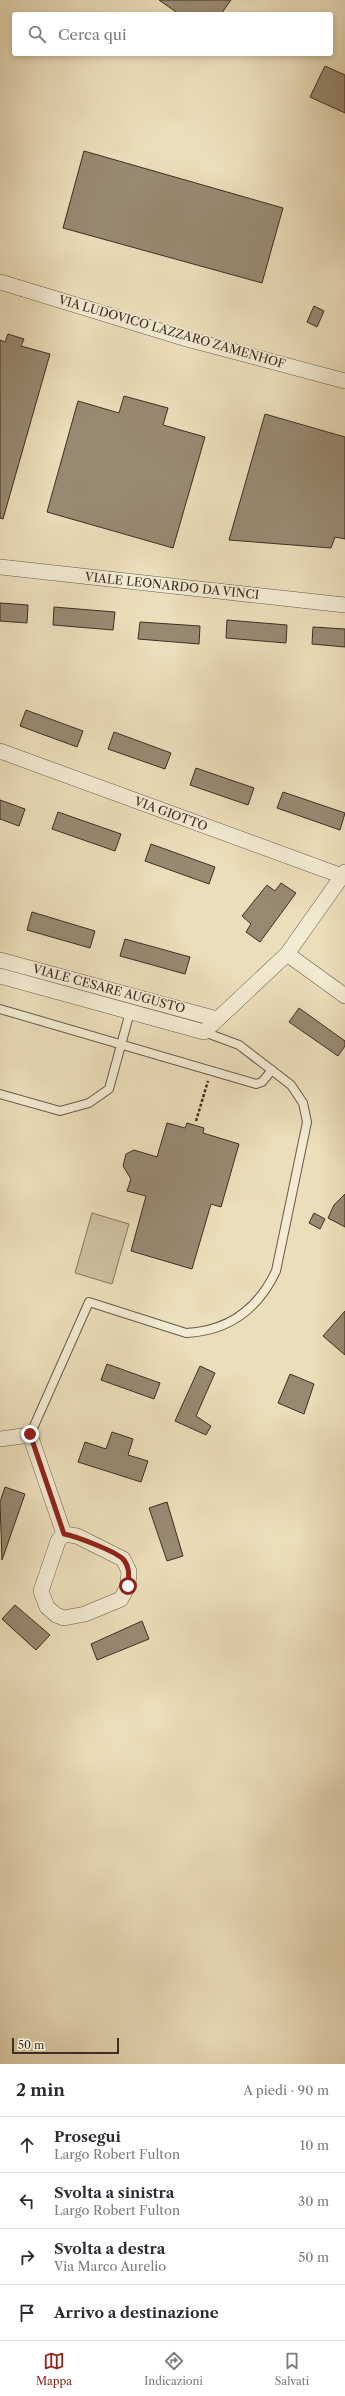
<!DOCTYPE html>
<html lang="it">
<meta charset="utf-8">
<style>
body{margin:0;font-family:"Libre Caslon Text",serif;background:#f2f2f3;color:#2b2b33}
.scale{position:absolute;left:12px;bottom:10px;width:107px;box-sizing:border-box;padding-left:4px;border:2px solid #3e2e23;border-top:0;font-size:11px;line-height:14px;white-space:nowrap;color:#3e2e23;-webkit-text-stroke:3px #f2ead2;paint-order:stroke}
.stop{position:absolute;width:12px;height:12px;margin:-9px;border:3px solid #8f2418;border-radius:50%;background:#fff}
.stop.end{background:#8f2418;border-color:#fff;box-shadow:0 1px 4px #0008}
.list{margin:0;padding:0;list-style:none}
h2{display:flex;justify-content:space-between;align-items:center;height:52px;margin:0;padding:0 16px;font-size:17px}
h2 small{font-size:13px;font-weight:400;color:#7c7c81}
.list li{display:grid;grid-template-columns:26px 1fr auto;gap:12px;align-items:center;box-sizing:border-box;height:56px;padding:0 16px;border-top:1px solid #e1e1e2}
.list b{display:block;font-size:15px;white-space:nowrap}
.list p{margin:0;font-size:13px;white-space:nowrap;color:#7c7c81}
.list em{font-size:13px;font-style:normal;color:#7c7c81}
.icon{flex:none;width:22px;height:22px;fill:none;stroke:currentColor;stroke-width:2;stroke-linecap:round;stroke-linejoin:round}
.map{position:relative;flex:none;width:345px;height:2064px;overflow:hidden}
.search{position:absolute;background:#fff;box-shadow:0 2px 6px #0003;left:12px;right:12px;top:12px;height:44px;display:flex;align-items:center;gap:10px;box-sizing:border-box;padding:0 14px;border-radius:4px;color:#7c7c81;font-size:15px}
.sheet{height:276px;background:#fff}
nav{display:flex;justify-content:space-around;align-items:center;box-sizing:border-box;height:56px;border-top:1px solid #e1e1e2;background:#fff;font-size:11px;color:#7c7c81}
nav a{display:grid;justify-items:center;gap:2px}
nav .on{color:#8f2418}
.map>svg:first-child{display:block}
</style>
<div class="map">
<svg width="345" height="2064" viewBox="0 0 345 2064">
<rect width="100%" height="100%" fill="#ebdeba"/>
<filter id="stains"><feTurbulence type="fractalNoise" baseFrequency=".005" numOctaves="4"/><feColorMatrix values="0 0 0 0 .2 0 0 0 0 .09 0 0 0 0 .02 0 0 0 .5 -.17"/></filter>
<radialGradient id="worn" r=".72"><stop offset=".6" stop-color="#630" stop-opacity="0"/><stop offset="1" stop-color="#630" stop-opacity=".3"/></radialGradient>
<polygon fill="#cec0a0" stroke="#867762" points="92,1213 129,1224 112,1284 75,1273"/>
<g fill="#988a72" stroke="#3e2e23">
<polygon points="159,0 231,0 221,14 179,14"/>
<polygon points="325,66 345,75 345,113 310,97"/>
<polygon points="84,151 283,208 262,283 63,228"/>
<polygon points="314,306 324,311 317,327 307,322"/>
<polygon points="8,334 24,339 21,346 50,354 3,519 0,518 0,340 5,342"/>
<polygon points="124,396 168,408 163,425 205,437 173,548 47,512 78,401 119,413"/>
<polygon points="265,414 345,437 345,539 335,537 331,548 229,540"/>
<polygon points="0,603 28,605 27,623 0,621"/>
<polygon points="54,607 115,612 113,630 53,625"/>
<polygon points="227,620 287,625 286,643 226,638"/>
<polygon points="140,622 200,626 199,644 138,639"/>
<polygon points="313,627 345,629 345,647 312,644"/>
<polygon points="26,710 83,731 77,747 20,726"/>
<polygon points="114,732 171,753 165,769 108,749"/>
<polygon points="196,768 254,788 248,805 190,785"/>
<polygon points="283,792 345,813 340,830 277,808"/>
<polygon points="0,800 25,809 19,826 0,819"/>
<polygon points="58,812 121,834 115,851 52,829"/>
<polygon points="151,844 215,867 209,884 145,861"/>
<polygon points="281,883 296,893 260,942 246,932 251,924 242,916 267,885 275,891"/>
<polygon points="32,912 95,931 90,948 27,930"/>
<polygon points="125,939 190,957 185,974 120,956"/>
<polygon points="299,1008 345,1041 345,1046 338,1056 289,1022"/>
<polygon points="167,1123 185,1128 187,1123 204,1128 203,1133 239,1144 221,1207 211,1204 192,1269 131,1251 146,1196 127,1191 131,1179 123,1166 126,1154 134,1150 157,1157"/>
<polygon points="345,1194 345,1227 328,1218 334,1205"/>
<polygon points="314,1213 325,1219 320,1229 309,1223"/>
<polygon points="345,1311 345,1355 323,1336"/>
<polygon points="107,1364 160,1383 154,1399 101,1380"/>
<polygon points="200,1366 215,1373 196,1416 211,1426 206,1435 175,1421"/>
<polygon points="290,1374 314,1384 304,1414 278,1403"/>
<polygon points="112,1432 133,1439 128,1455 148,1461 141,1482 78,1462 85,1442 106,1449"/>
<polygon points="5,1487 25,1494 2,1560 0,1502"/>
<polygon points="167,1502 183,1556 167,1561 149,1508"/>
<polygon points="15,1605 50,1635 36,1650 2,1619"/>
<polygon points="142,1621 149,1639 97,1660 91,1644"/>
</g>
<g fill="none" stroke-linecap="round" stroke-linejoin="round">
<defs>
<g id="lane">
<polyline points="0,1009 256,1084 262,1082 272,1070"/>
<polyline points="0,1094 60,1111 89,1103 109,1089 130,1012"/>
<path d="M30,1435L89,1302L186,1333C228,1331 258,1309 276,1271L307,1122L303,1103L291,1085L239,1045L204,1032"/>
</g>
<g id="street">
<polyline points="0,282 187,339 345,381"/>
<polyline points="0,567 345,605"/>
<polyline points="0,751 342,876"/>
<polyline points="287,954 345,996"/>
<polyline points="0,960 217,1019"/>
<polyline points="0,976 204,1032 287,954 345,872"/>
<polyline points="0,1439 30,1435 64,1534"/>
<polygon points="64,1534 77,1536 123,1559 129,1571 128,1586 121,1599 85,1614 64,1618 56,1615 47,1607 41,1591 58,1541"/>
</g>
</defs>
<use href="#lane" stroke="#695a49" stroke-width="10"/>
<use href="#street" stroke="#695a49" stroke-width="16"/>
<polyline stroke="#3e2e23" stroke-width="2.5" stroke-dasharray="3 2" stroke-linecap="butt" points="196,1121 208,1081"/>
<use href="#lane" stroke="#f2ead2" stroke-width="8"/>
<use href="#street" stroke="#f2ead2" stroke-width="15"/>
</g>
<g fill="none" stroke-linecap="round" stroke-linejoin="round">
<path stroke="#8f2418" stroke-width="5" d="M30,1434L64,1534C75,1536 115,1551 123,1559C130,1567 129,1576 128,1586"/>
</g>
<g text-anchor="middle" stroke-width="3.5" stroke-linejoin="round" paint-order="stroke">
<g font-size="12" fill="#3e2e23" stroke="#f2ead2">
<text transform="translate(172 332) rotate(16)" y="4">VIA LUDOVICO LAZZARO ZAMENHOF</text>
<text transform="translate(172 586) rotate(6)" y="4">VIALE LEONARDO DA VINCI</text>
<text transform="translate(171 814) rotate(20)" y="4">VIA GIOTTO</text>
<text transform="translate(109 989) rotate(15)" y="4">VIALE CESARE AUGUSTO</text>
</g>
</g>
<rect width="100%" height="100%" filter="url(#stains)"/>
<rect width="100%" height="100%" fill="url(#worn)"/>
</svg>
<div class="scale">50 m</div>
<div class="stop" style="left:128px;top:1586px"></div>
<div class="stop end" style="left:30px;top:1434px"></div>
<div class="search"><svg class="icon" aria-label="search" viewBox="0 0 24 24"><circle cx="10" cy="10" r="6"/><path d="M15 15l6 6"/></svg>Cerca qui</div>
</div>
<section class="sheet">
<h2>2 min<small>A piedi · 90 m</small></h2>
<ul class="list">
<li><svg class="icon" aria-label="ahead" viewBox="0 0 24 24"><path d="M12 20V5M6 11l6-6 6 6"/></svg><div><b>Prosegui</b><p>Largo Robert Fulton</p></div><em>10 m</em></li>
<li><svg class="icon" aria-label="left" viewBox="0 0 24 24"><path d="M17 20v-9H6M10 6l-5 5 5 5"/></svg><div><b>Svolta a sinistra</b><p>Largo Robert Fulton</p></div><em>30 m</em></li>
<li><svg class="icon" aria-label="right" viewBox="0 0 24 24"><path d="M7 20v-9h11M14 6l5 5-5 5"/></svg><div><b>Svolta a destra</b><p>Via Marco Aurelio</p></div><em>50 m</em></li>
<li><svg class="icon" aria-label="arrive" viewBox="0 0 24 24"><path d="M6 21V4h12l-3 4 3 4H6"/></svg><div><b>Arrivo a destinazione</b></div></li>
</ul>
</section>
<nav>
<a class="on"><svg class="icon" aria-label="map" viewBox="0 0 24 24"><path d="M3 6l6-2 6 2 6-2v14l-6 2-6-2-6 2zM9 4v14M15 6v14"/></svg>Mappa</a>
<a><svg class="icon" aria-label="directions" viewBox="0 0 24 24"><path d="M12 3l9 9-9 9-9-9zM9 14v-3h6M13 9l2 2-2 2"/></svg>Indicazioni</a>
<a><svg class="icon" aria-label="saved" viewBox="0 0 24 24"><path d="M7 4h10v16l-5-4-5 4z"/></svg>Salvati</a>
</nav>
